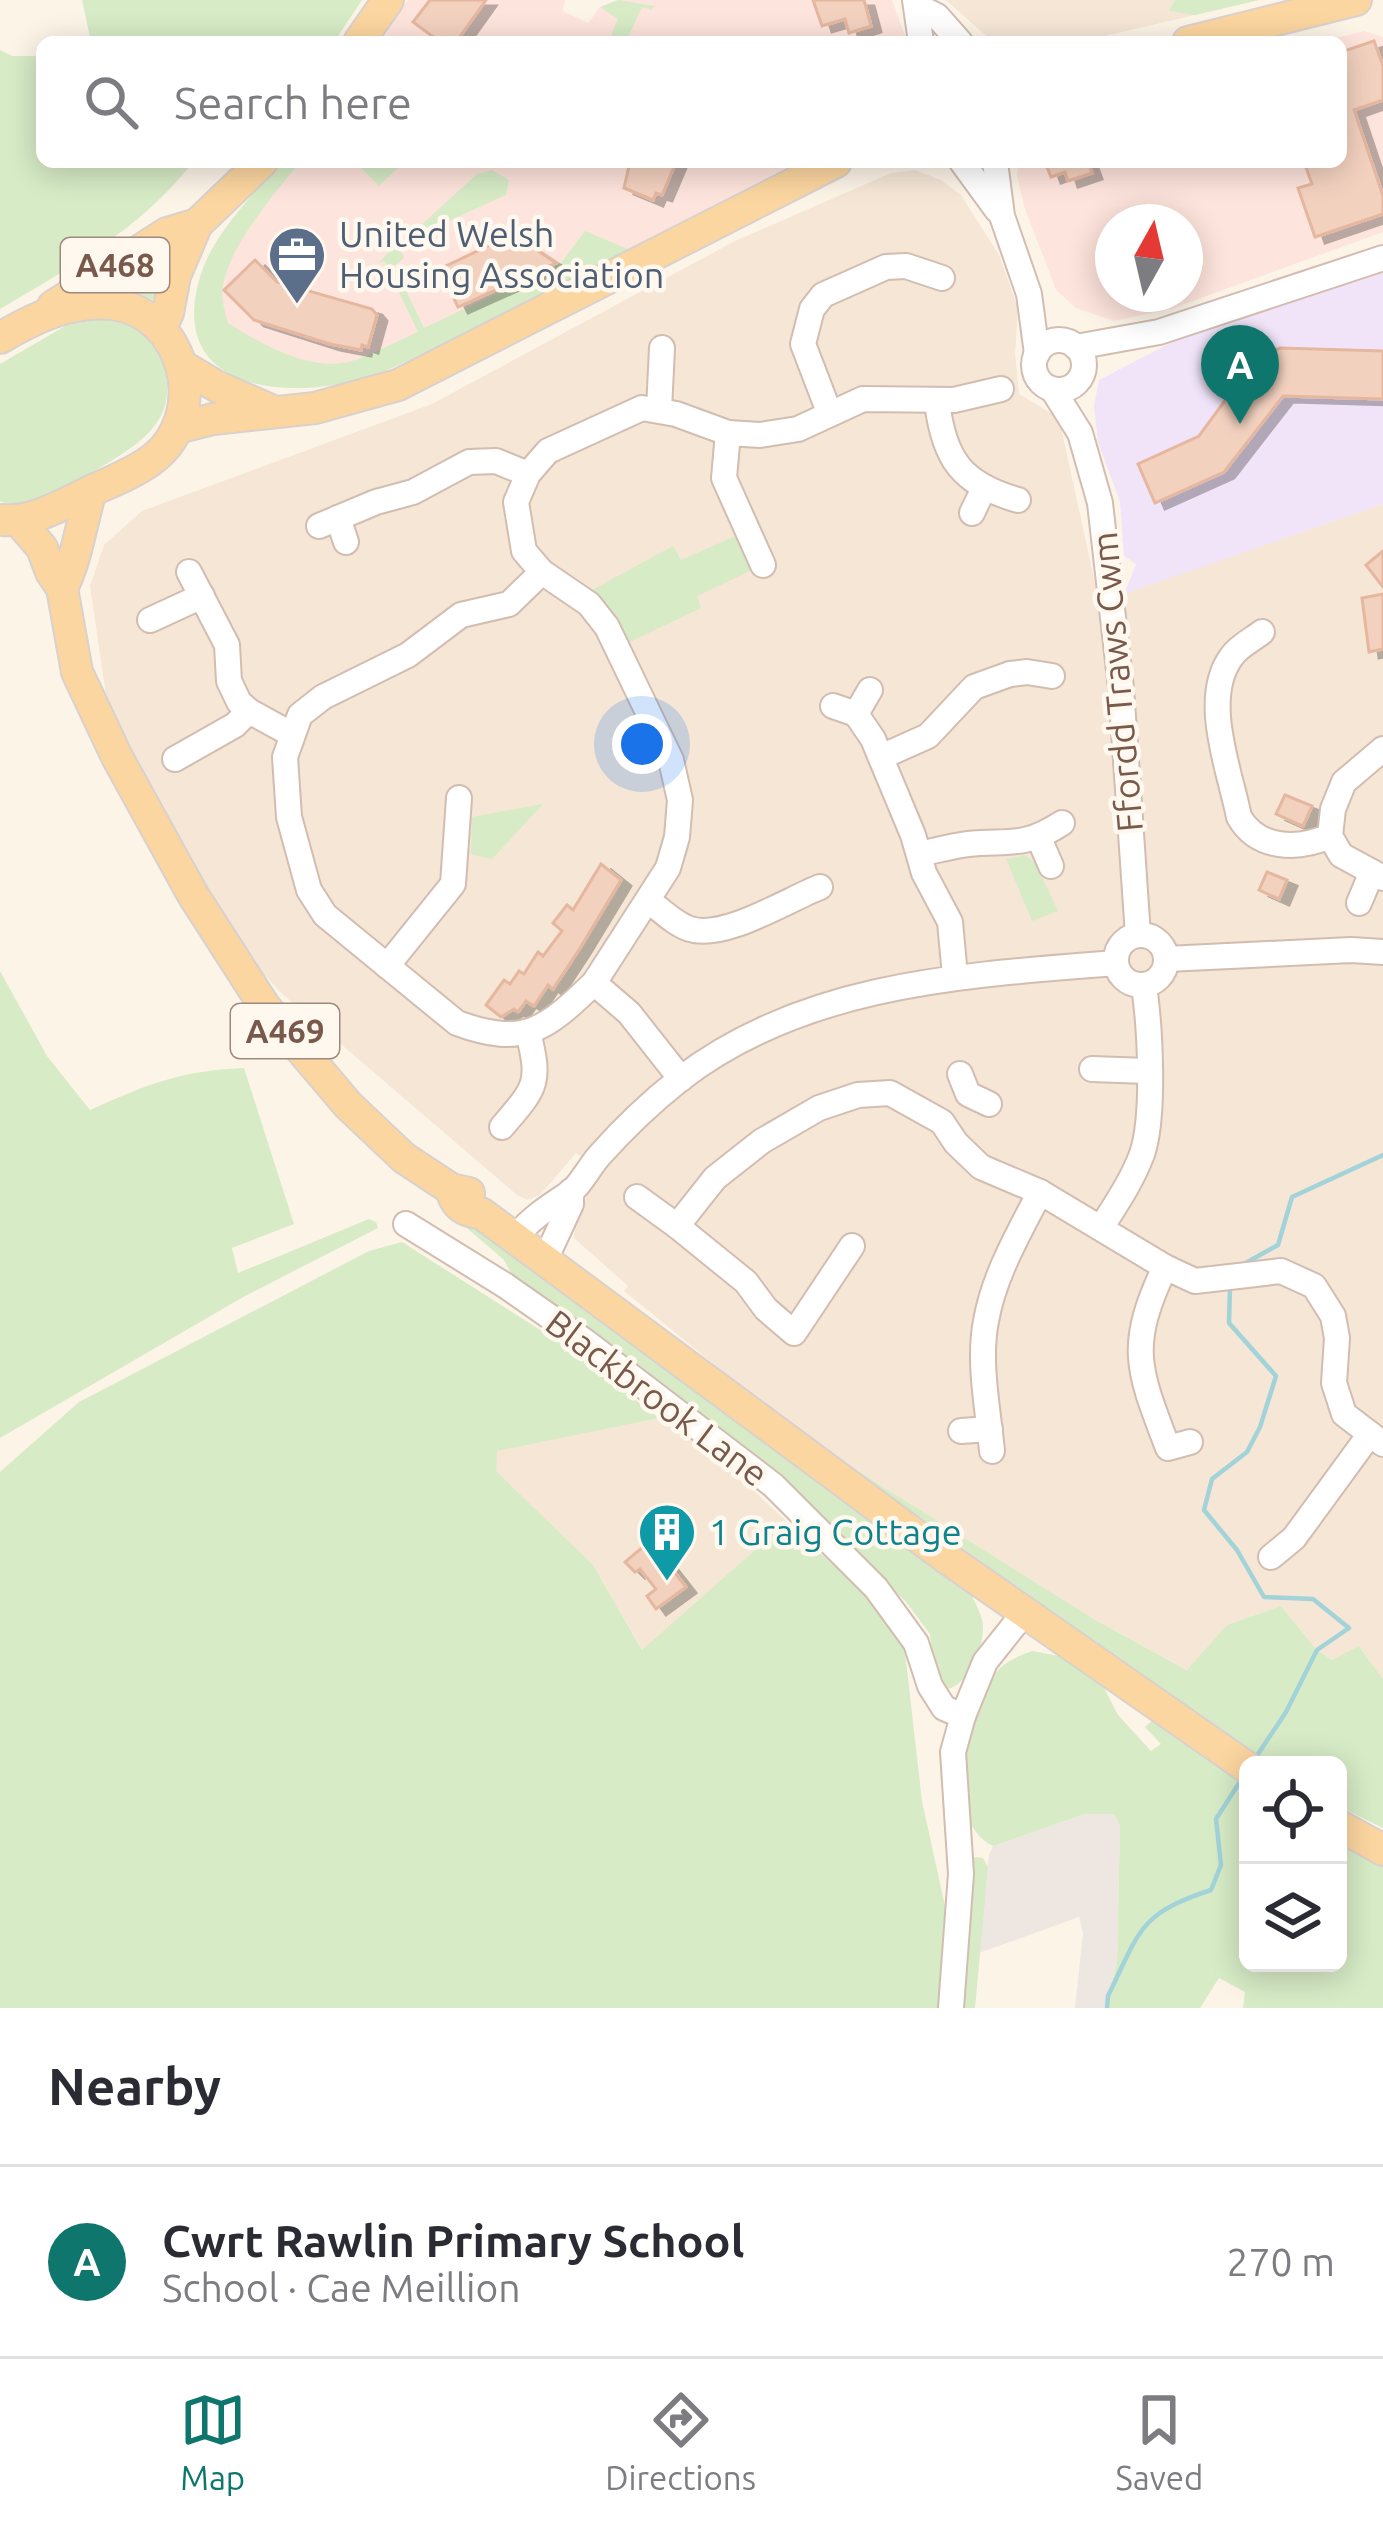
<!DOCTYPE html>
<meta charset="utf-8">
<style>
body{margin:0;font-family:Ubuntu,sans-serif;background:#f2f2f3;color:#2b2b33}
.controls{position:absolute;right:36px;bottom:36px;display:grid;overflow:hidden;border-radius:18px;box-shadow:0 6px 30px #0003}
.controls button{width:108px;height:108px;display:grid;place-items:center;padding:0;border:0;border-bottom:3px solid #e1e1e2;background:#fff;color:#2b2b33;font:60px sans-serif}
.compass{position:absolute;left:1095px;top:204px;width:108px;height:108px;border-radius:50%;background:#fff;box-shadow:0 6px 30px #0003;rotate:8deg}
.you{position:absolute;left:642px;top:744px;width:42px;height:42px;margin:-30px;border:9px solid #fff;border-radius:50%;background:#1a73e8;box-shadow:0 0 0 18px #1a73e833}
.badge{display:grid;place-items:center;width:78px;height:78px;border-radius:50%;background:#0f766e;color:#fff;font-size:39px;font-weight:700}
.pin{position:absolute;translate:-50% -99px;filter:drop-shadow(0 3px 6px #0008)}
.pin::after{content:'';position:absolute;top:63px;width:42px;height:36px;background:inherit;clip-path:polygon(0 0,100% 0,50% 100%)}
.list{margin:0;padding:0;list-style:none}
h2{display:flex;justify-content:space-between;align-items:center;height:156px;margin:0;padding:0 48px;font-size:51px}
h2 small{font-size:39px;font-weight:400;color:#7c7c81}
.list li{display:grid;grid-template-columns:78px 1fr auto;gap:36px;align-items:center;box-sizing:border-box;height:192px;padding:0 48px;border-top:3px solid #e1e1e2}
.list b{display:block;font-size:45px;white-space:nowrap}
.list p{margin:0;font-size:39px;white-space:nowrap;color:#7c7c81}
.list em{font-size:39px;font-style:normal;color:#7c7c81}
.icon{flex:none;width:66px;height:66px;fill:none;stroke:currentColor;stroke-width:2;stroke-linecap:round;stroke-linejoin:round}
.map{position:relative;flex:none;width:1383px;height:2008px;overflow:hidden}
.search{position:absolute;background:#fff;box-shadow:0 6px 30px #0003;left:36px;right:36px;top:36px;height:132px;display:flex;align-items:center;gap:30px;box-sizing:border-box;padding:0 42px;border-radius:18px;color:#7c7c81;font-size:45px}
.sheet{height:348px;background:#fff}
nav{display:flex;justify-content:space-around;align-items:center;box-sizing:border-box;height:168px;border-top:3px solid #e1e1e2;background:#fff;font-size:33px;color:#7c7c81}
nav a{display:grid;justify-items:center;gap:6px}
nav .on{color:#0f766e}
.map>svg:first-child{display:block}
</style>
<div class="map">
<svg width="1383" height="2008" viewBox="0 0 1383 2008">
<defs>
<filter id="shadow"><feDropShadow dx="10" dy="6" stdDeviation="0" flood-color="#0004"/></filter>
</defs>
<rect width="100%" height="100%" fill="#fdf4e8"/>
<g fill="#f5e6d6">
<polygon points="946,0 1259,0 1079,42 993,42"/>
<polygon points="915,170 941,180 961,195 999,255 1018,308 1015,354 1019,394 1059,418 1099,602 1383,504 1383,1679 1360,1647 1332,1660 1317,1650 1281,1606 1227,1625 1188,1670 1097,1621 842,1461 725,1373 624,1291 628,1286 574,1238 576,1215 602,1171 576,1153 540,1195 527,1200 517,1195 280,992 253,961 189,862 108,709 90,586 104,545 142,511 432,404 735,241 891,173"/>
<polygon points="659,1418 713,1452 787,1522 643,1651 593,1565 495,1471 497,1450"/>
</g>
<g fill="#fde4dc" fill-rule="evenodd">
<polygon points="408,0 565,0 563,11 588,23 600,7 618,0 892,0 907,41 381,42"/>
<path d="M1364,31L1383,37V232L1171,309L1114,321L1076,308L1056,290L1024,206L1017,176L1019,162H1341V42H1321ZM1113,222H1185V294H1113Z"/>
<polygon points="291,162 797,162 449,342 272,383 198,301"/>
</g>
<polygon fill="#eee7e1" points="1113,1813 1120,1826 1117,1963 1106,2008 1075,2008 1083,1933 1079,1917 979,1953 989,1855 993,1846 1085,1814"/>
<polygon fill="#f1e4f9" points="1383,269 1383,504 1124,594 1136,564 1124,556 1120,502 1098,442 1094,406 1099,380 1172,342"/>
<g fill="#d7ebc6">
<polygon points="82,0 362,0 334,42 91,42"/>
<polygon points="618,0 655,6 651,10 642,7 626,42 608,42 618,19 600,7"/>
<polygon points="1175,0 1259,0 1195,15 1169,11"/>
<path d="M0,20V50L12,56H42V162H193C142,228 71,267 0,309Z"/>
<path d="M280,162H300C275,193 230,245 223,285C221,298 224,310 228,323C263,345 312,374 355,360C376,353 397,341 418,332L384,261L378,263L398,243L404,258L394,266L424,328L561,263L585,231L630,250C562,285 495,322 425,353C406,361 386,372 366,378C283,402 164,389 201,274C214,232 254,195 280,162Z"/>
<polygon points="355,162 404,162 379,186"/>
<polygon points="492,170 509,180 506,195 404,241 477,174"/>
<polygon points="174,240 153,300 112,284"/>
<path d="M110,317L147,329C197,415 147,441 78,480C53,495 30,513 0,501V364L67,325Z"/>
<polygon points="747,531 763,565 697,596 701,608 617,648 579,597 673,546 681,560"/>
<polygon points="543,804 492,859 471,854 472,817"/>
<polygon points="1025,855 1035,863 1058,911 1032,921 1006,859"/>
<path d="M0,971L47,1056L90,1110C149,1084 178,1071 244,1068L294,1224L232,1248L238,1273L369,1219L376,1222L378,1228L245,1296L0,1438Z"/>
<path d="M460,1213L972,1596C976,1605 982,1615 983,1625C984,1649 968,1688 943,1690L936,1681L930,1634L906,1602L785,1480L513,1277L504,1260L461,1223Z"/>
<polygon points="402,1242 567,1347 659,1418 497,1451 496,1471 593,1565 642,1650 787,1522 875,1604 904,1643 922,1801 945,1906 938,2008 0,2008 0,1472 79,1402 369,1251"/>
<polygon points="842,1461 1097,1621 1187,1670 1227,1625 1281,1606 1317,1650 1332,1660 1359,1646 1383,1679 1383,1828 1338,1806 1338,1765 1269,1765 1206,1724"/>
<path d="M1032,1651L1059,1656L1102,1684L1118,1715L1151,1751L1161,1744L1145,1727L1155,1718L1248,1786V1963H1338V1839L1383,1864V2008H1243L1245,1992L1219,1978L1200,2008H1106L1117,1963L1120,1826L1114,1814H1085L993,1846C941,1821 964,1716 993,1676C1002,1663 1018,1656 1032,1651Z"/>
<polygon points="975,1857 983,1858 988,1867 975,2008 959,2008 970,1859"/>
</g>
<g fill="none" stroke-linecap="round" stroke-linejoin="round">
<g stroke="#a2d3d9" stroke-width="4.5">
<polyline points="1242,1265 1278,1245 1292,1197 1383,1155"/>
<polyline points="1230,1287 1229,1323 1276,1376 1260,1427 1247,1452 1212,1479 1204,1510 1237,1550 1264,1597 1313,1599 1349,1628 1317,1650 1286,1712 1254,1760"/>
<path d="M1107,2008L1108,1996C1140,1931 1138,1914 1211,1890L1221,1865L1216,1819L1241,1780"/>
</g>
</g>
<g fill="#f3d1bf" stroke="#e6b79f" stroke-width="3" filter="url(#shadow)">
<polygon points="430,0 486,0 456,42 440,42 413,22"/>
<polygon points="813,0 864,0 871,26 849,33 845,19 822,26"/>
<polygon points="1374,41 1383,66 1383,100 1354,110 1383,196 1383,214 1315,237 1298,188 1312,184 1304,162 1341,162 1341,52"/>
<polygon points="630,162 676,162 662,195 656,193 653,200 624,188"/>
<polygon points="1045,162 1088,162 1092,173 1068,181 1065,172 1051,177"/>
<polygon points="513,234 556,263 458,307 442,274 448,271 446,266"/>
<polygon points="255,260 277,282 372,309 377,315 368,347 362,345 361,350 330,344 254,320 224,290"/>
<polygon points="1280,348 1383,351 1383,399 1283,396 1224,472 1155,503 1138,464 1199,436 1254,361"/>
<polygon points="1383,551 1383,587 1366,565"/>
<polygon points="1383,594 1383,649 1369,652 1362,598"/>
<polygon points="1285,795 1312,806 1303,826 1276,814"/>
<polygon points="601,864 621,880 580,948 553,989 548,985 534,1006 526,1001 518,1012 514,1009 501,1017 486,1005 504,980 510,984 519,971 524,974 538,952 543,956 562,931 553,923 567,905 573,910"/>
<polygon points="1267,872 1287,880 1279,899 1259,890"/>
<polygon points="650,1541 686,1587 656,1609 647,1596 656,1589 640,1569 635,1572 625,1562"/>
</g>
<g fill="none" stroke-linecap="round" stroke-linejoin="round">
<defs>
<g id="minor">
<polyline points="915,0 921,42"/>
<polyline points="919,7 937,16 960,42"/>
<polyline points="962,162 997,210"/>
<polyline points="995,162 1002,216 1029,294 1037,354"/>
<circle cx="1059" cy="365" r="25"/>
<polyline points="1076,347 1159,332 1383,258"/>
<polyline points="1053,390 1080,433 1100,503 1121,688 1138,935"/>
<path d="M937,402C944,460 962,484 1018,500"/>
<polyline points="659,410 662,348"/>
<polyline points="829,412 803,344 812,309 823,295 886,267 906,266 942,278"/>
<polyline points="728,433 724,478 763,565"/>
<polyline points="972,513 983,490"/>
<polyline points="338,518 346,542"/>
<polyline points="319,526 376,502 413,492 469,462 496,461 528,474"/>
<polyline points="189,572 227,645 229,681 239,702 249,711 291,734"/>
<path d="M542,572L509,604L461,615L408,655L323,697L300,715L285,757L289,817L309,890L325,915L457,1023C525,1048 546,1029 594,983"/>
<polyline points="150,620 202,596"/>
<path d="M1262,632C1252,640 1239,646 1232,656C1200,698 1230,771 1239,817C1258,850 1298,850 1330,836"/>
<polyline points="870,690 856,714 873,739 913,835 924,873 950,922 955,976"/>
<polyline points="833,706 856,714"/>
<polyline points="1383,749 1344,782 1333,809 1330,836 1341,855 1383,878"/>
<polyline points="881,757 928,736 974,687 1010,674 1027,672 1052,676"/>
<polyline points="175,759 235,725 249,711"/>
<polyline points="1039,838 1051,866"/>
<path d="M919,854C935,851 951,846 968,844C1009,840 1024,848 1062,823"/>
<path d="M649,901C661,910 676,925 690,929C724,940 787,900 820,887"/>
<polyline points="1359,903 1372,872"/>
<circle cx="1141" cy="960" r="25"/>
<polyline points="1167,959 1351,950 1383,952"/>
<polyline points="387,966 453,884 459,798"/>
<polyline points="1092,1069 1147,1071"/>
<polyline points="960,1074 968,1094 989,1104"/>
<polyline points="681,1079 629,1013 594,983 668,868 677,837 680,800 671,760 607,627 589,604 542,572 524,551 516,502 528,474 548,451 642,408 676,414 728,433 760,435 798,429 863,399 954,400 1001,389"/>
<path d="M502,1127C536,1087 541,1084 528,1032"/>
<polyline points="637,1197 677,1226"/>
<polyline points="406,1224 506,1286 586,1342 773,1485 876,1588 916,1643 930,1686 944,1708 963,1716"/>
<path d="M1101,1228C1116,1204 1132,1181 1142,1154C1155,1116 1150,1027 1144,986"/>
<path d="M515,1238C530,1218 552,1205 571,1192C581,1184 590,1166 599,1156C623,1129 650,1103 679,1080C804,983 965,975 1116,963"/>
<polyline points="852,1246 794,1333 766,1309 746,1282 677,1226 715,1178 762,1141 819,1108 858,1095 890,1093 942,1122 956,1143 981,1167 1040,1192 1165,1267 1195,1281 1281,1271 1314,1286 1333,1316 1337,1338 1334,1383 1344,1414 1383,1444"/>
<polyline points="545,1260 571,1204 571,1191"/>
<path d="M1165,1267C1127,1347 1138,1369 1168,1448L1190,1442"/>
<polyline points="961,1431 990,1429"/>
<path d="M992,1451C988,1409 978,1362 986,1321C994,1275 1019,1233 1040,1192"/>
<polyline points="1271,1557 1294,1538 1370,1434"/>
<polyline points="951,2008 961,1874 953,1752 963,1716 985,1662 1024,1613"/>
</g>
<g id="major">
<polyline points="359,42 388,0"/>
<polyline points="1188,42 1356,0"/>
<polyline points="53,306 167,233 197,224 262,162"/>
<polyline points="161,328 168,313 175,276 197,224"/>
<path d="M0,338C34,318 71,300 112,304C185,313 210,413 154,458C135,473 110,482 89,492C63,504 32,523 3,520"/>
<polyline points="181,365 216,386 273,411"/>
<polyline points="177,428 213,419 315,408 398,385 836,162"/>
<polyline points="18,520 42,548 51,572 62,588 77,672 117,757 193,895 265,1007 348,1105 404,1158 451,1189 469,1193"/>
<path d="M62,588C76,563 82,520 91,491"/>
<path d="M451,1189C455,1206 464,1212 481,1213L948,1559L1248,1768"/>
<polyline points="1338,1825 1383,1850"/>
</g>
</defs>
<use href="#minor" stroke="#d2bdb0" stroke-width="28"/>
<use href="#major" stroke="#d9d1cd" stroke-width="34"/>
<use href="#minor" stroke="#fff" stroke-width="24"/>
<use href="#major" stroke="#fcd6a0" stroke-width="30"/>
</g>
<defs>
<symbol id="office-pin" viewBox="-11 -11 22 30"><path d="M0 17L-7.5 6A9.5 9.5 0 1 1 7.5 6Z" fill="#5c6f8a" stroke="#fff8ef"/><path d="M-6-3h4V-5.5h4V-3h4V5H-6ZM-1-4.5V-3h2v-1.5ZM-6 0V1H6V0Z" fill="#fff"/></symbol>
<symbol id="building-pin" viewBox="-11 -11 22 30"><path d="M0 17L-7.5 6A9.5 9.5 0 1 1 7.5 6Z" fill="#0f9aa8" stroke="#fff8ef"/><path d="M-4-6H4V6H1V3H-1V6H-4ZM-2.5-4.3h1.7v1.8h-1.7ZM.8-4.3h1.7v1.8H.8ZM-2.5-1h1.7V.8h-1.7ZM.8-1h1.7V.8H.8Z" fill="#fff"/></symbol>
</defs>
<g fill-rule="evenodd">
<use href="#office-pin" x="264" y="222" width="66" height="90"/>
<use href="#building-pin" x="634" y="1499" width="66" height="90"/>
</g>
<g text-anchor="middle" stroke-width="9" stroke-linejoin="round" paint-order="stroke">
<g fill="#fff8ef" stroke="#a0897c" stroke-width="3">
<rect x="61" y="238" width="108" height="54" rx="9"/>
<rect x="231" y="1004" width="108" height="54" rx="9"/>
</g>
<g font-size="33" font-weight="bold" fill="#78594b">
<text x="115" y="277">A468</text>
<text x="285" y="1043">A469</text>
</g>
<g font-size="36" fill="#4e5e75" stroke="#fff8ef" text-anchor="start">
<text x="339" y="247">United Welsh<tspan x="339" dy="41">Housing Association</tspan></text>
</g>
<g font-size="36" fill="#78594b" stroke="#fff8ef">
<text transform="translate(1117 682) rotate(-95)" y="13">Ffordd Traws Cwm</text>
<text transform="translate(657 1398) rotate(37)" y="13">Blackbrook Lane</text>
</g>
<g font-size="36" fill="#0d838f" stroke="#fff8ef" text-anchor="start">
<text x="709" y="1545">1 Graig Cottage</text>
</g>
</g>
</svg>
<div class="controls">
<button><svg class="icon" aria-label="locate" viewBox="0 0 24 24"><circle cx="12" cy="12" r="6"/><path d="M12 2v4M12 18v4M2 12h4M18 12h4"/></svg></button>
<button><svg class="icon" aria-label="layers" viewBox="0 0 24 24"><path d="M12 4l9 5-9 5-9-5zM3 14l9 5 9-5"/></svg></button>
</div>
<svg class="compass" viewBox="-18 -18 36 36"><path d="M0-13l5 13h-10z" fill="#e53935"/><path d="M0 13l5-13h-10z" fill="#7c7c81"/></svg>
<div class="you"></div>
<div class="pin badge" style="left:1240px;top:424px">A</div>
<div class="search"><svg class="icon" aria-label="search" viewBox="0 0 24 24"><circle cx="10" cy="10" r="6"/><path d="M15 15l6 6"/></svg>Search here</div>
</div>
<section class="sheet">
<h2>Nearby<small></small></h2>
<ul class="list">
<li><span class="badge">A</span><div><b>Cwrt Rawlin Primary School</b><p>School · Cae Meillion</p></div><em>270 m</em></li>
</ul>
</section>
<nav>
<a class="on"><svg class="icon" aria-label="map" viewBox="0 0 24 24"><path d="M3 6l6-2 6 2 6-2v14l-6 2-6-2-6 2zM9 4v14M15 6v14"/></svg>Map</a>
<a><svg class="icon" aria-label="directions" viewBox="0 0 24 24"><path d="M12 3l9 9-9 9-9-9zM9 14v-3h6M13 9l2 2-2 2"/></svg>Directions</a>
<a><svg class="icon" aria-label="saved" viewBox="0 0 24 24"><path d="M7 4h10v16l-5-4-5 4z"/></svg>Saved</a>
</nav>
